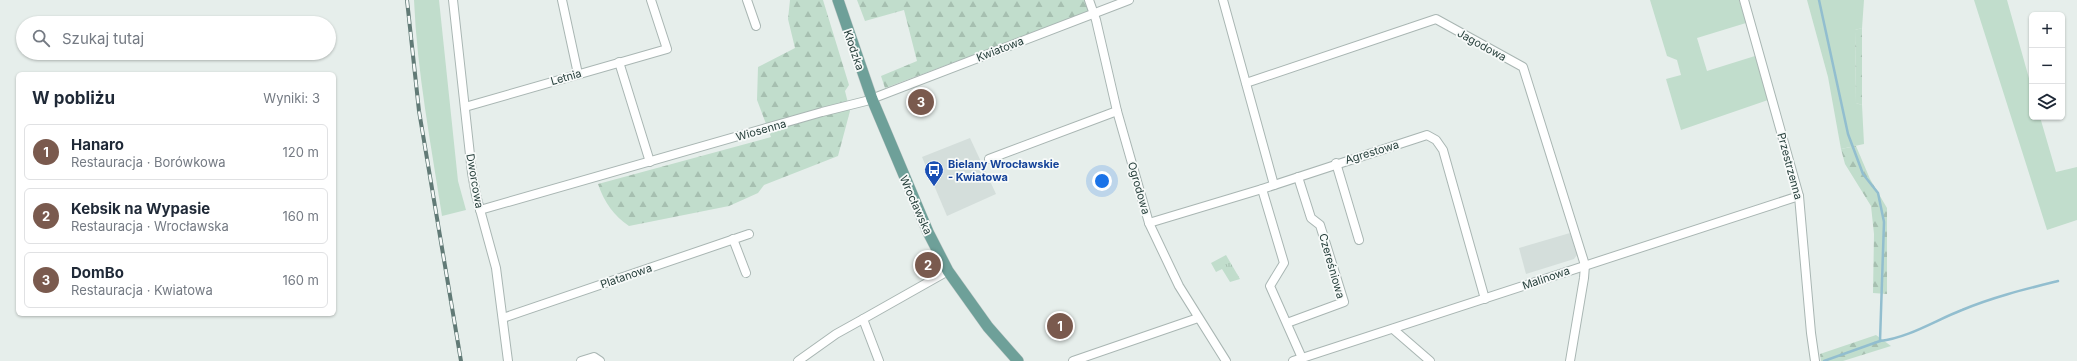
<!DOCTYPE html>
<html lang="pl">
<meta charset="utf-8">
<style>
body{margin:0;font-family:Inter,sans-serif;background:#f6f6f7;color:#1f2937}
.controls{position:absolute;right:12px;top:12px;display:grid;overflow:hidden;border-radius:6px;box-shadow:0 1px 3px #0004}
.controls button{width:36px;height:36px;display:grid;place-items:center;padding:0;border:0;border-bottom:1px solid #e0e1e3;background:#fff;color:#1f2937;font:20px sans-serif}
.you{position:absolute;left:1102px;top:181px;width:14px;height:14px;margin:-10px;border:3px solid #fff;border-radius:50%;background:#1a73e8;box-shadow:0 0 0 6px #1a73e833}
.badge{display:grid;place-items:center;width:26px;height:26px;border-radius:50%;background:#7a5a4e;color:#fff;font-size:13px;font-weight:700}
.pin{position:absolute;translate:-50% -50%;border:2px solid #fff;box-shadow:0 1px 4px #0006}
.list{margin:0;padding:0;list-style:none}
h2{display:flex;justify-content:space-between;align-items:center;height:52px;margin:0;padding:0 16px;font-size:17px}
h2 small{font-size:13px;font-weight:400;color:#747a83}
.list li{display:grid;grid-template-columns:26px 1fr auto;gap:12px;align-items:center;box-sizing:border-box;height:56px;margin:0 8px 8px;padding:0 8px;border:1px solid #e0e1e3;border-radius:6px}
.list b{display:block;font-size:15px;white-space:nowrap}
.list p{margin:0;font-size:13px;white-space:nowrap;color:#747a83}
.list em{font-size:13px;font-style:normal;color:#747a83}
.icon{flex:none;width:22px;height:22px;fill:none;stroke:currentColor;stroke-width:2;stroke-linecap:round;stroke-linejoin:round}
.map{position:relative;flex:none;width:2077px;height:361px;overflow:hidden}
.search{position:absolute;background:#fff;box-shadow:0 1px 3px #0004;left:16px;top:16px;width:320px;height:44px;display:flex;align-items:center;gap:10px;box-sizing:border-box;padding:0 14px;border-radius:22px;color:#747a83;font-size:15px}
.panel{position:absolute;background:#fff;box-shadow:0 1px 3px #0004;left:16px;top:72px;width:320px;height:244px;border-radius:6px}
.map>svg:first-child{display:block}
</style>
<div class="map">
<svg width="2077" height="361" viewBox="0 0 2077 361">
<defs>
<pattern id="forest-firs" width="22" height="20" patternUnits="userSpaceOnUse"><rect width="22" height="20" fill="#c1ddcc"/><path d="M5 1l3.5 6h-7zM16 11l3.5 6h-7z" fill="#a6bfb0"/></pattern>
<pattern id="park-tufts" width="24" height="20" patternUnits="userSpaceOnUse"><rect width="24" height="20" fill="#c1ddcc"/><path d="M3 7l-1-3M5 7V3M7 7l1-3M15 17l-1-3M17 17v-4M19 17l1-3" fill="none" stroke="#a6bfb0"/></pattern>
</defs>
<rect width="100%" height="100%" fill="#e6eeeb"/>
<g fill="#d4dedb">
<polygon points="970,138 996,194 947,216 922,157"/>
<polygon points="1570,233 1577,255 1574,259 1526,274 1519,248"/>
</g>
<g fill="#c1ddcc">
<path d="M414,0H439L458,181L466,210L442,216C431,144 417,72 414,0Z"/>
<polygon points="1650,0 1739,0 1746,23 1697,38 1707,71 1755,56 1768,100 1681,130 1666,79 1681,75 1677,60 1667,56"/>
<polygon points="1807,0 1864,0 1862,28 1855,30 1856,103 1862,105 1864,144 1841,149 1828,77"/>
<polygon points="1974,0 2007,0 2032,89 2032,117 2040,117 2056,172 2077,167 2077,220 2047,230"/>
</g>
<g fill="url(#forest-firs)">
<path d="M790,0H823L849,85L845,91L850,111L838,156L764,185L758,193L729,206L629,226C614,216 604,202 598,184L771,137L757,100L758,67L795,48L788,19Z"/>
<polygon points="857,0 1088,0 1093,10 885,88 881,76 917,61 904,10 865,21"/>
<polygon points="1862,28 1862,105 1856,103 1855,30"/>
<polygon points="1856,146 1870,179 1887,208 1887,294 1873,293 1874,234 1871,206 1845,164 1841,149"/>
<polygon points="1876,335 1891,346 1843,361 1821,361 1820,354"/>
</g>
<polygon fill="url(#park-tufts)" points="1226,255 1240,279 1230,282 1222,269 1216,272 1211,263"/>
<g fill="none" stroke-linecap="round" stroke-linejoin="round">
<g stroke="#92becf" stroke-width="2.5">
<polyline points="1819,0 1848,134 1863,174 1878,193 1884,222 1880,341 1824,361"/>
<path d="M1880,341C1908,338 1936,320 1962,310C1993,297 2026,289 2058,281"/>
</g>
<defs>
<g id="minor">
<polyline points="453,0 472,173 476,195 496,268 508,361"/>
<polyline points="562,0 578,74"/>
<polyline points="747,0 756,26"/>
<polyline points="1089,0 1096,20 1117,111 1149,223 1179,286 1226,361"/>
<polyline points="1223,0 1274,185"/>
<polyline points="1744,0 1799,196 1811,333 1815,361"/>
<polyline points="619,62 650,162"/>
<polyline points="1246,83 1436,19 1523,67 1585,265 1584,278 1570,361"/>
<polyline points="465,107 667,49 651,0"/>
<polyline points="989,159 1117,111"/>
<polyline points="1336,163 1359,240"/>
<polyline points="1262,189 1284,263 1270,286 1302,358"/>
<polyline points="480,210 822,112 866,101 1129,0"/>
<polyline points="1149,223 1262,189 1427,135 1436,140 1443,150 1485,299"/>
<polyline points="733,239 746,273"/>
<polyline points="503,318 749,234"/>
<polyline points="1287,323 1344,302 1320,225 1311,218 1298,177"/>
<polyline points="1393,329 1430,361"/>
<polyline points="581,361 594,357 600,361"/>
<polyline points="798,361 836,334 863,319"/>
<polyline points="879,361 863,319 948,271"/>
<polyline points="1073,361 1198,318"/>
<polyline points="1293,361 1799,196"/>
</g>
<polyline id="major" points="838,0 872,99 928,232 948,271 988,327 1018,361"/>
</defs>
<use href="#minor" stroke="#a9b6b3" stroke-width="10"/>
<use href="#major" stroke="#c2c9c8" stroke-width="12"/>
<use href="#minor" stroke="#fff" stroke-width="8"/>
<use href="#major" stroke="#6ea099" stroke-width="11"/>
<defs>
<polyline id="rail" points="407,0 419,111 461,361"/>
</defs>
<use href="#rail" stroke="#617a76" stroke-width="4"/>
<use href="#rail" stroke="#f7faf9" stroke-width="2.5" stroke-dasharray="8" stroke-linecap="butt"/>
</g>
<defs>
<symbol id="bus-pin" viewBox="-11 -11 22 30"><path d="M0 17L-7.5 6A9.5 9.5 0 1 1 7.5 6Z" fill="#1a4fb4" stroke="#f7faf9"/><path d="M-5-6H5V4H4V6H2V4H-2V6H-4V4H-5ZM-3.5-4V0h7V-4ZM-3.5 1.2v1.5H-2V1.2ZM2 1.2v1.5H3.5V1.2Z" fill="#fff"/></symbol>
</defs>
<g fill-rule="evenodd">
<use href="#bus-pin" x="923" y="159" width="22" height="30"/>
</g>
<g text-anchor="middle" stroke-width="3.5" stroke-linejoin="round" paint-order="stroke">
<g font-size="11" fill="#263f3b" stroke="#f7faf9">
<text transform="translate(1482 45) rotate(29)" y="4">Jagodowa</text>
<text transform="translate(1000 49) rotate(-21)" y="4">Kwiatowa</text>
<text transform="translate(854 50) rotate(71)" y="4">Kłodzka</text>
<text transform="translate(566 77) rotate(-16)" y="4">Letnia</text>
<text transform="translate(761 130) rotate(-16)" y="4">Wiosenna</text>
<text transform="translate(1372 152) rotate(-17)" y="4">Agrestowa</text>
<text transform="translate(1790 166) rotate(75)" y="4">Przestrzenna</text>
<text transform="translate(475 181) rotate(80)" y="4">Dworcowa</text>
<text transform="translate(1139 188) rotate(74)" y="4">Ogrodowa</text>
<text transform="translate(916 205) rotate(66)" y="4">Wrocławska</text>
<text transform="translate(1332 266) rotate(74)" y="4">Czereśniowa</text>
<text transform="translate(626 276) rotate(-19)" y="4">Platanowa</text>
<text transform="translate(1546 278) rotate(-19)" y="4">Malinowa</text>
</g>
<g font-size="11" font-weight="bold" fill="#164399" stroke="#f7faf9" text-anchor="start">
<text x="948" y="168">Bielany Wrocławskie<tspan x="948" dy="13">- Kwiatowa</tspan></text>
</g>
</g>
</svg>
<div class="controls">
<button>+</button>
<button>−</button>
<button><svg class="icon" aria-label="layers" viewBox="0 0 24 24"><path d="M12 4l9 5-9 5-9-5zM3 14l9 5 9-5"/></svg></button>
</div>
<div class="you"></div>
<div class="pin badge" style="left:1060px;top:326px">1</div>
<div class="pin badge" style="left:928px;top:265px">2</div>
<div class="pin badge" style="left:921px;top:102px">3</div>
<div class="search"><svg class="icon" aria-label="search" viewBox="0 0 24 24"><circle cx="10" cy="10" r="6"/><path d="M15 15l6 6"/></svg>Szukaj tutaj</div>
<section class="panel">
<h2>W pobliżu<small>Wyniki: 3</small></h2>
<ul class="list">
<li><span class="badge">1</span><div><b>Hanaro</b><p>Restauracja · Borówkowa</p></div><em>120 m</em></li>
<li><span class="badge">2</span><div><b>Kebsik na Wypasie</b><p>Restauracja · Wrocławska</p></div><em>160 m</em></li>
<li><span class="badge">3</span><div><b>DomBo</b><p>Restauracja · Kwiatowa</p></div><em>160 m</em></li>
</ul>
</section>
</div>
